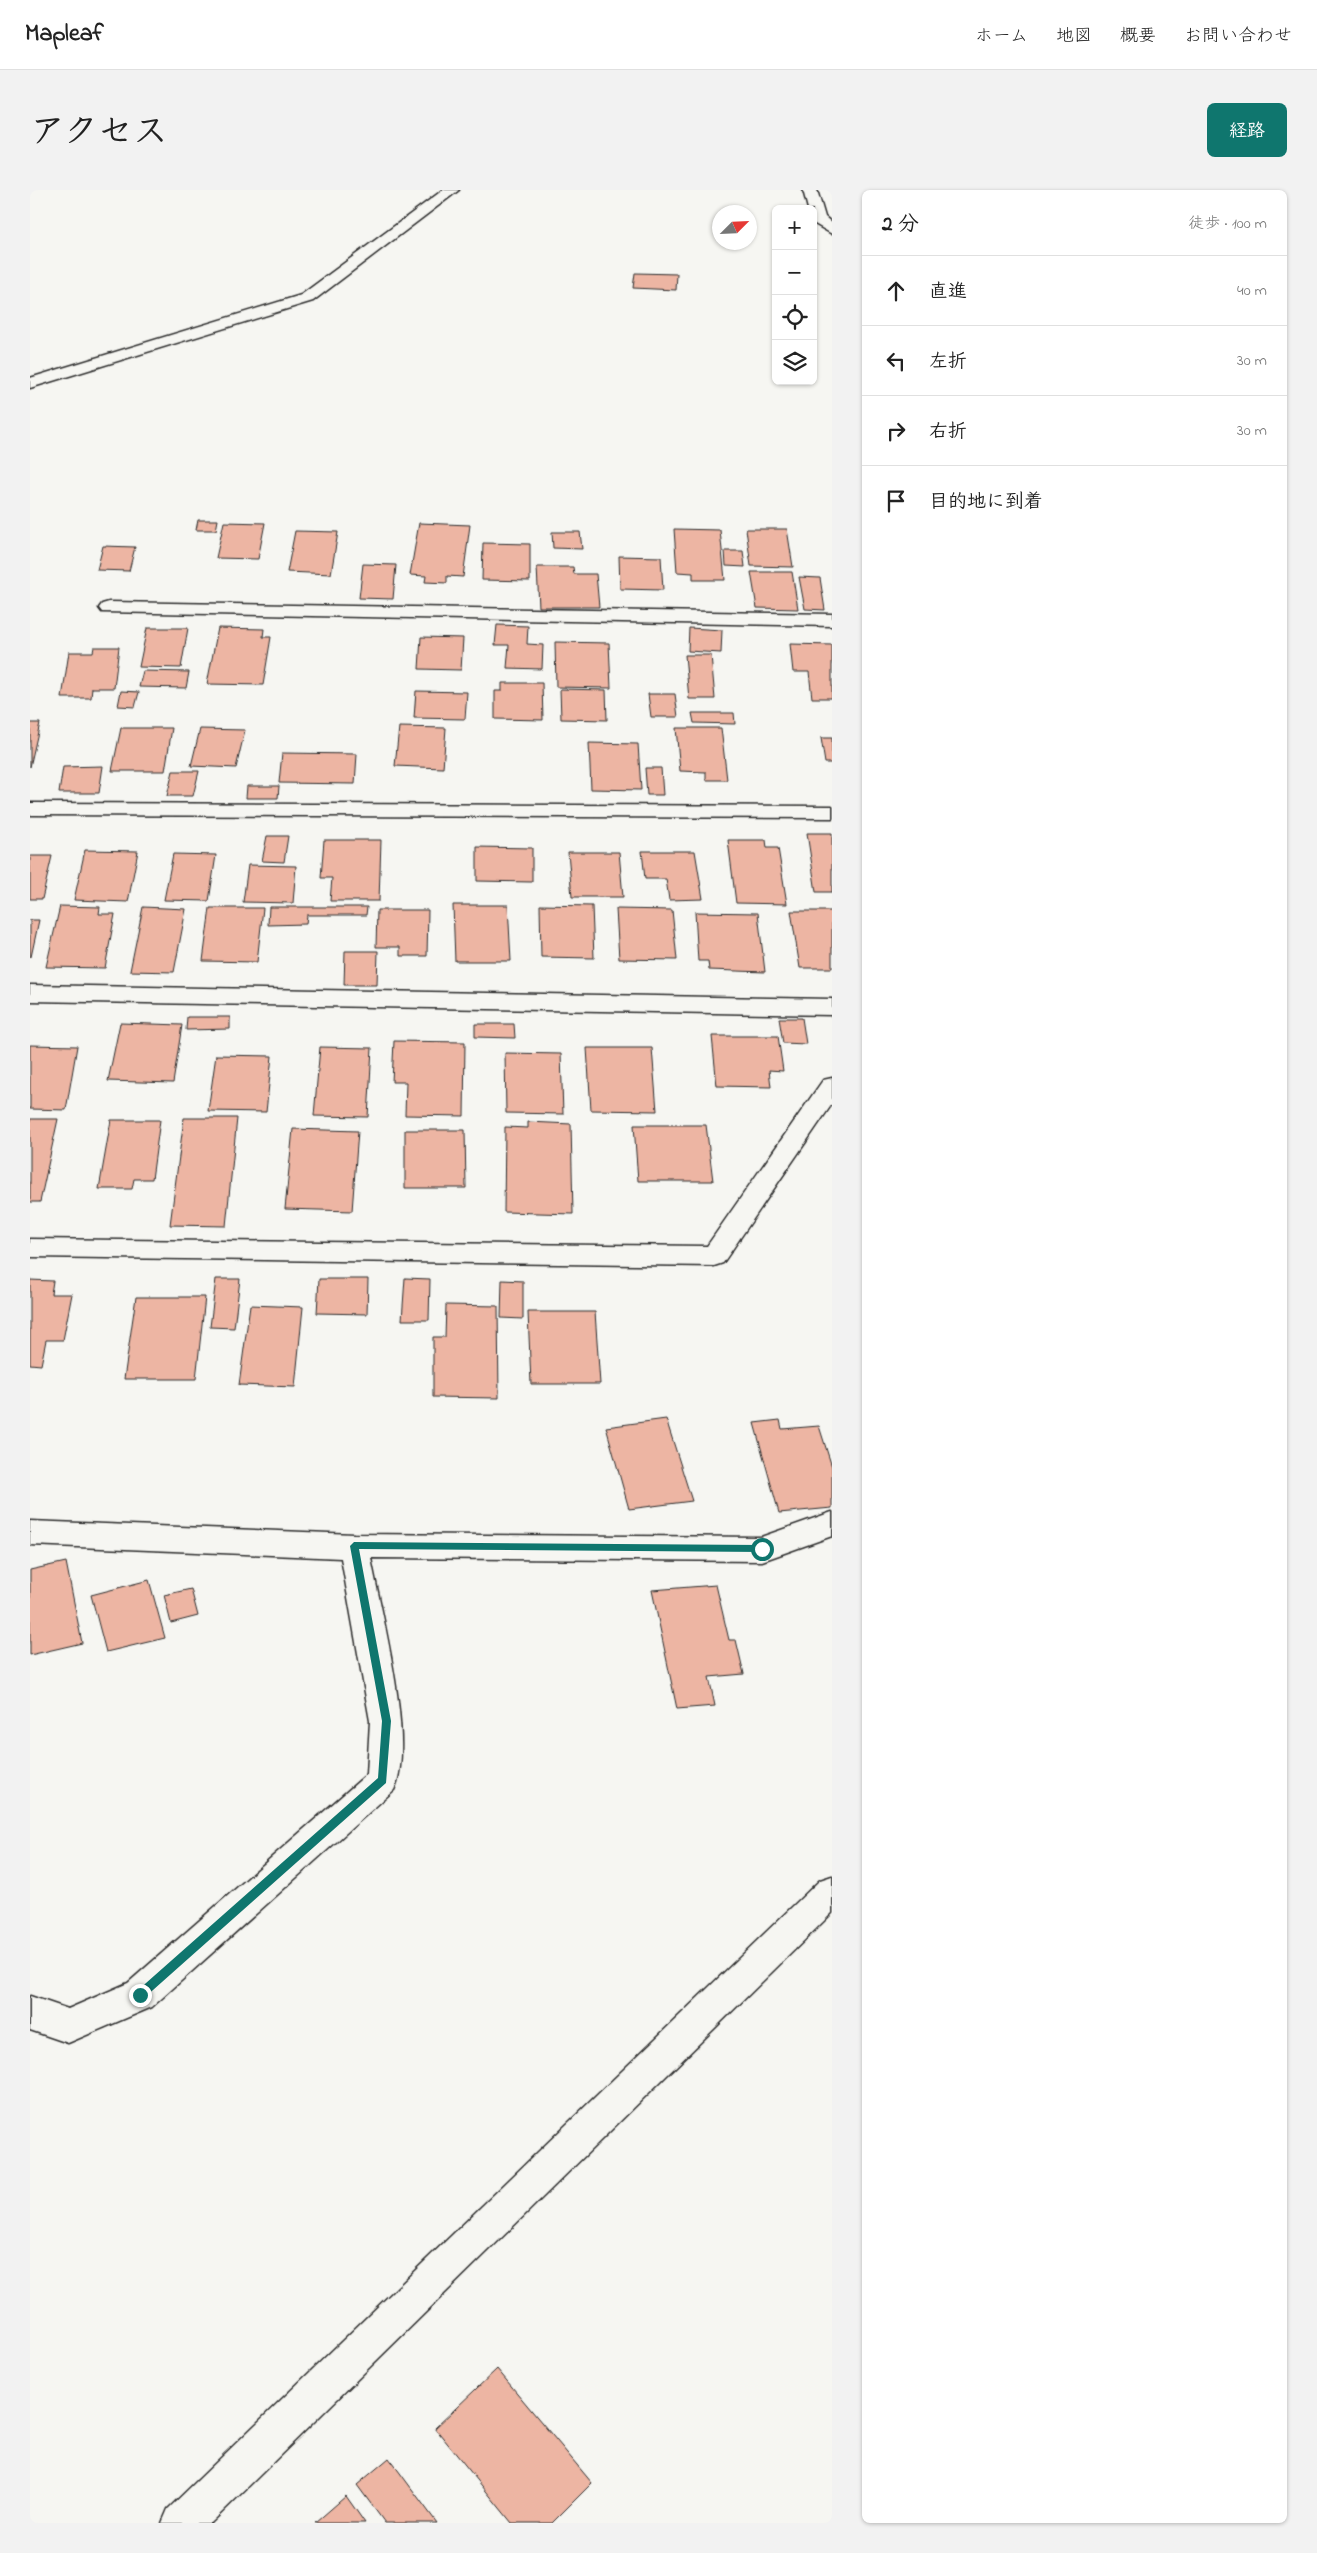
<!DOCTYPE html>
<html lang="ja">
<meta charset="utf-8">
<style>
body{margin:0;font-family:"Indie Flower","Klee One",sans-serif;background:#f2f2f2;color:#222}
.controls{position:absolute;right:15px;top:15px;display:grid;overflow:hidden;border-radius:8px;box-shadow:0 1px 4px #0004}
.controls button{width:45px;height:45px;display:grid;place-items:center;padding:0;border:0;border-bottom:1px solid #e0e0e0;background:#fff;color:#222;font:25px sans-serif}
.compass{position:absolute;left:682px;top:15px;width:45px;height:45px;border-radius:50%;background:#fff;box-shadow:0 1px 4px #0004;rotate:66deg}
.stop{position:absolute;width:15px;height:15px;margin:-11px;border:4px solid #0f766e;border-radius:50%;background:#fff}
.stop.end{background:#0f766e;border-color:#fff;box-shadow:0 1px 5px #0008}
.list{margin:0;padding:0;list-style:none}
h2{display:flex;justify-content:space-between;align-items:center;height:65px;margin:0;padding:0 20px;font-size:21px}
h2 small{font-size:16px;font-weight:400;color:#767676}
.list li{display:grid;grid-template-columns:32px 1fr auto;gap:15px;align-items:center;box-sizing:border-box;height:70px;padding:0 20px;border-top:1px solid #e0e0e0}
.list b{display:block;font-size:19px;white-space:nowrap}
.list em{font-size:16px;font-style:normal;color:#767676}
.icon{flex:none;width:28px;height:28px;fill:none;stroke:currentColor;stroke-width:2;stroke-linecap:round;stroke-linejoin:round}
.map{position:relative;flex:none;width:802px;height:2333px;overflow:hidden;border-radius:8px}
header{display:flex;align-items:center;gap:30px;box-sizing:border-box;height:70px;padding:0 25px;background:#fff;border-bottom:1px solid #e0e0e0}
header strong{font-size:24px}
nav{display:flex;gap:28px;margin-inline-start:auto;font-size:18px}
.intro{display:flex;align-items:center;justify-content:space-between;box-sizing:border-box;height:120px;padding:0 30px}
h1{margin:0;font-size:35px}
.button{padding:12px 22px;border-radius:8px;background:#0f766e;color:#fff;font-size:18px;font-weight:700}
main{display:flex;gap:30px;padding:0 30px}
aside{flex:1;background:#fff;border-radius:8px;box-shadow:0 1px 4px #0004}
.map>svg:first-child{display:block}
</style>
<header>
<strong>Mapleaf</strong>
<nav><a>ホーム</a><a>地図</a><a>概要</a><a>お問い合わせ</a></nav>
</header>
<div class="intro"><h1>アクセス</h1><a class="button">経路</a></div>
<main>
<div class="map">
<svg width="802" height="2333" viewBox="0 0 802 2333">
<rect width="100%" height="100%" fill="#f6f6f2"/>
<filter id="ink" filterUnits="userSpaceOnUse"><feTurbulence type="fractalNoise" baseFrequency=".02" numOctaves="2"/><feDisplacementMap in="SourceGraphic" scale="10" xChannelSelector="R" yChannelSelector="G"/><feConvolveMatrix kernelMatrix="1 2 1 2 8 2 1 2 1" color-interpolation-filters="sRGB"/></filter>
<g filter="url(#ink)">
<g fill="#edb5a3" stroke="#2b2b2b">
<polygon points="605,83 647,84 646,100 603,98"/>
<polygon points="168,330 188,330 186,340 166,340"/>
<polygon points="194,332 235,333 228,369 186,368"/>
<polygon points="389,333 440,335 433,387 417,386 417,393 395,392 396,386 380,385"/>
<polygon points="644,339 690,340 695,390 663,390 663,383 647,382"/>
<polygon points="716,339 757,339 763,377 721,376"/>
<polygon points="265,341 308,342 301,384 257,382"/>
<polygon points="522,342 550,342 552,359 523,358"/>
<polygon points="453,353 500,354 500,391 452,390"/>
<polygon points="73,356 105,357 99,381 67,380"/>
<polygon points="695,361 713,361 715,377 696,376"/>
<polygon points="589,366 631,367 633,400 590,399"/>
<polygon points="333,374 366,375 363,409 329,408"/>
<polygon points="507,377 543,377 544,384 566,384 569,417 509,417"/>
<polygon points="721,382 762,382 768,419 727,418"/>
<polygon points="769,387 790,388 795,420 775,419"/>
<polygon points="467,435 498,436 497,454 513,455 512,479 477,478 479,455 465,455"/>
<polygon points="117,438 158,438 151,478 109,477"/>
<polygon points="188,438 234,439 233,447 241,447 233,495 177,494"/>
<polygon points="659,438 692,440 691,463 658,461"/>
<polygon points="391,447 433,448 431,480 389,479"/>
<polygon points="525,452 579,453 581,498 526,497"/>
<polygon points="760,454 802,455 802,508 782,508 779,482 763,482"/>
<polygon points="64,457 89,457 84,498 62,498 61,508 32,508 39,462 63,462"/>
<polygon points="655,465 681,465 685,509 659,509"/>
<polygon points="113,481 159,482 156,498 109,497"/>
<polygon points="472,493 512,493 513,530 465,529 465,501 472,501"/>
<polygon points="530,499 576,500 577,530 531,529"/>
<polygon points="91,501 109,502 105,517 88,516"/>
<polygon points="386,501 437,502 435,529 384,528"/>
<polygon points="618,504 645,504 648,527 621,527"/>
<polygon points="662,523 704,523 705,534 664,533"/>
<polygon points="0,533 10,533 0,577"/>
<polygon points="369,537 416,538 413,578 365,576"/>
<polygon points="91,538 142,538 135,581 82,581"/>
<polygon points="646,538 691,538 697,590 676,590 676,582 650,581"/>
<polygon points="170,539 215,540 206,578 161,576"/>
<polygon points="791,548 802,548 802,573 795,573"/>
<polygon points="559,553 608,554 611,600 561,599"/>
<polygon points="252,563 327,564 325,594 249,593"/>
<polygon points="73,576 69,603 29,603 33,577"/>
<polygon points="615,578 631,578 633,605 617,605"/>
<polygon points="143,581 169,581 163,606 137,606"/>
<polygon points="217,596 249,596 248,608 216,608"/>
<polygon points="777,643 802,643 802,702 786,702"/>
<polygon points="237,646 258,646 254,672 232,671"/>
<polygon points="294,650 351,650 349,711 300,711 302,688 291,688"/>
<polygon points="698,650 736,650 737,658 748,658 757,714 706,713"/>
<polygon points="447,657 502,658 502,692 447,691"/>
<polygon points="55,660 108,661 98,712 44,710"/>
<polygon points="612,661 665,661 673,709 639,710 636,689 615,689"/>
<polygon points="538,662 589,662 593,707 542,707"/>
<polygon points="143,664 186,665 179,711 134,710"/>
<polygon points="0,666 22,666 12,709 0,709"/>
<polygon points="218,675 266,676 263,713 213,712"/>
<polygon points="423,715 478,715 481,771 425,771"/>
<polygon points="510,715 562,716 564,768 511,767"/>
<polygon points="30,716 70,717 69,724 85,724 75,778 16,777"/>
<polygon points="113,717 156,719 144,782 100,781"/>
<polygon points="239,717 337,717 336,725 277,725 276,734 238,735"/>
<polygon points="180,718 233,718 227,772 173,771"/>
<polygon points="586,719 642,720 647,770 589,769"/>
<polygon points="347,720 398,720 397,766 370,766 370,757 346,757"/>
<polygon points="761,721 802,721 802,778 770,778"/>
<polygon points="665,722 728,723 735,782 679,780 678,771 668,771"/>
<polygon points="0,730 9,730 1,767 0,767"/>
<polygon points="315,761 348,761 347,795 314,795"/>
<polygon points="157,827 200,827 200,839 156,840"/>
<polygon points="749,828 772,828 776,854 753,853"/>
<polygon points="90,833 152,835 143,893 78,891"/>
<polygon points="445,834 484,834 485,848 445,847"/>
<polygon points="682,846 748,846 753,881 739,880 741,897 687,896"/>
<polygon points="364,851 435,852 434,926 375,925 376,892 362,892"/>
<polygon points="0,855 47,856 36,920 0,919"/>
<polygon points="290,857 342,858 338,927 284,926"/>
<polygon points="557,858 622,858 627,921 561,920"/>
<polygon points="475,863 531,864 533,924 476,923"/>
<polygon points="186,865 242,866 236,922 178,921"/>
<polygon points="154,928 207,928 196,1036 140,1035"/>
<polygon points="0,929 28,929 10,1012 0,1012"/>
<polygon points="81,930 130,930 122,989 104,989 102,999 69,999"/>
<polygon points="498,932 541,934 543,1024 474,1022 475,937 498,938"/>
<polygon points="604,935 676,935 683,991 608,991"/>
<polygon points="263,939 328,941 322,1021 255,1019"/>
<polygon points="375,940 435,940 436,998 375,998"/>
<polygon points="375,1088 400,1089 399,1130 372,1130"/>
<polygon points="186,1089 210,1089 204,1138 180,1137"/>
<polygon points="289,1089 338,1089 337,1124 287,1123"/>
<polygon points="0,1090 23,1091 21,1104 42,1104 33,1150 16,1150 11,1175 0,1174"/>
<polygon points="472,1090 493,1091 493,1129 471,1128"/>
<polygon points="106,1107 175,1107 166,1189 94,1189"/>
<polygon points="220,1115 273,1117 265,1197 209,1195"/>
<polygon points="416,1115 468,1116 469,1208 403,1207 403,1147 415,1147"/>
<polygon points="498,1122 565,1122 570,1194 501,1194"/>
<polygon points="636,1229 662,1311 599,1319 576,1237"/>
<polygon points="750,1230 752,1239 789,1236 802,1277 802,1318 749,1323 724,1233"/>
<polygon points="36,1372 52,1453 0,1465 0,1380"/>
<polygon points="119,1390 135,1448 76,1462 61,1405"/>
<polygon points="686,1395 699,1450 706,1450 714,1484 679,1487 685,1516 647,1519 622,1400"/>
<polygon points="161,1399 168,1426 141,1433 134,1405"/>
<polygon points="467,2179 562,2293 522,2333 482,2333 405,2238"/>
<polygon points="359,2268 407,2333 355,2333 327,2295"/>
<polygon points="316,2306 335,2333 285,2333"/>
</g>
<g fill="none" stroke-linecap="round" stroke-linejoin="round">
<defs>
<g id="service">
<polygon points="413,0 429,0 283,111 0,198 0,188 271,105"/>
<polygon points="773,0 787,0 795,27 802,33 802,44 783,33 783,19 778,19"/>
<polygon points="802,1686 802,1723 181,2333 132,2333 138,2319 790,1690"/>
</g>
<g id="minor">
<polygon points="79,412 802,424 802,436 72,422 69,418 72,414"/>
<polygon points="0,613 802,616 802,628 0,625"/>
<polygon points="0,795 802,809 802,825 0,811"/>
<polygon points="802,888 802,914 693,1073 684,1076 0,1067 0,1049 677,1056 793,890"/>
<path d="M802,1322V1346L732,1371L341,1368C351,1422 386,1553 364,1600L122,1817L38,1853L0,1840V1806L38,1819L98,1793L337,1584L340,1531L311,1368L0,1355V1331L324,1344L731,1347Z"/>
</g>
</defs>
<use href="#service" stroke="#2b2b2b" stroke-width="3"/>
<use href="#minor" stroke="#2b2b2b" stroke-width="3"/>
<use href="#service" fill="#f6f6f2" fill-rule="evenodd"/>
<use href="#minor" fill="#f6f6f2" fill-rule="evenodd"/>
</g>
</g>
<polygon fill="#0f766e" points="324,1352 732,1355 737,1359 732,1362 329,1359 361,1531 356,1593 114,1808 107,1808 107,1801 348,1588 352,1531 320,1356"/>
</svg>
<div class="controls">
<button>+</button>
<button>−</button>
<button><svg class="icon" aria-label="locate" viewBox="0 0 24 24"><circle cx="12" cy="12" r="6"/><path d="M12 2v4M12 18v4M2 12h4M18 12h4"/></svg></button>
<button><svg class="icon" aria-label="layers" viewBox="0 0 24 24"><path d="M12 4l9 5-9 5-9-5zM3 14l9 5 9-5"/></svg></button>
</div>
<svg class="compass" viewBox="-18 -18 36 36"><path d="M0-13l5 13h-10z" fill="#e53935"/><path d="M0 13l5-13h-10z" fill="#767676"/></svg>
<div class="stop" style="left:732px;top:1359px"></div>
<div class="stop end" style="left:110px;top:1805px"></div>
</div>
<aside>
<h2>2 分<small>徒歩 · 100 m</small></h2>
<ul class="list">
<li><svg class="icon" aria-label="ahead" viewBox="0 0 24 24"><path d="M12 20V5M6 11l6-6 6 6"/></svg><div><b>直進</b></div><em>40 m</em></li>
<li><svg class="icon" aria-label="left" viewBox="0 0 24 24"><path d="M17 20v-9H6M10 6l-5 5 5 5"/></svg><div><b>左折</b></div><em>30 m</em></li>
<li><svg class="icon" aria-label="right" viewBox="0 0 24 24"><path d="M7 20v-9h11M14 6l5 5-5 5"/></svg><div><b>右折</b></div><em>30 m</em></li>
<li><svg class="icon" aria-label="arrive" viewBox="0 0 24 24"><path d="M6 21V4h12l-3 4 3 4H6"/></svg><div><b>目的地に到着</b></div></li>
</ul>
</aside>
</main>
